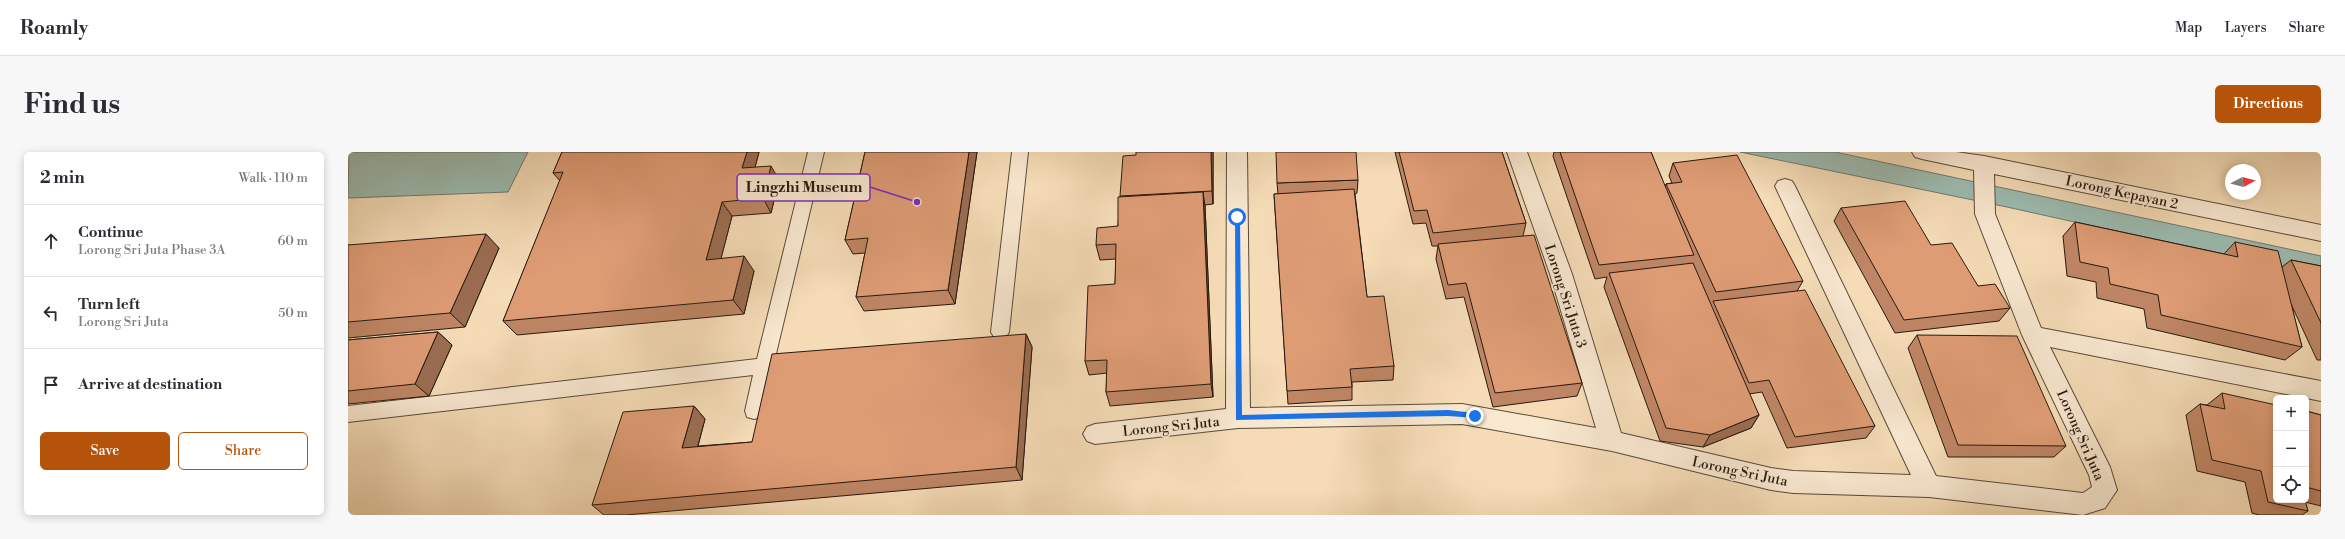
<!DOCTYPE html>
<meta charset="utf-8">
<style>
body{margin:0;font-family:"Libre Bodoni",serif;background:#f7f7f7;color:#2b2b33}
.controls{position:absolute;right:12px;bottom:12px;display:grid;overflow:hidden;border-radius:6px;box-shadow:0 2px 10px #0003}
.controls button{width:36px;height:36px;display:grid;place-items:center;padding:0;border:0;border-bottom:1px solid #e1e1e2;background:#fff;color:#2b2b33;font:20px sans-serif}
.compass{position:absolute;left:1877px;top:12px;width:36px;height:36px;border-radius:50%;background:#fff;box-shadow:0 2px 10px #0003;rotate:83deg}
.stop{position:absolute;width:12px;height:12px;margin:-9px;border:3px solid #1a73e8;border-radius:50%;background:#fff}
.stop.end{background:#1a73e8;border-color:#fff;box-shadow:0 1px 4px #0008}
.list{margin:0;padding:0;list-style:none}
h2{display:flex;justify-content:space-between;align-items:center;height:52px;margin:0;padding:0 16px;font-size:17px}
h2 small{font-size:13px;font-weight:400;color:#7c7c81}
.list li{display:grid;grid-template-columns:26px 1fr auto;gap:12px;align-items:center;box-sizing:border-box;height:72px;padding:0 16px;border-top:1px solid #e1e1e2}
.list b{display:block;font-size:15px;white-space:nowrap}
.list p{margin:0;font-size:13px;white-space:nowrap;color:#7c7c81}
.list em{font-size:13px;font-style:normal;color:#7c7c81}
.actions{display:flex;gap:8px;padding:12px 16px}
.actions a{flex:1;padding:9px 0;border:1px solid #b45309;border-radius:6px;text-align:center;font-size:14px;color:#b45309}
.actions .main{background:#b45309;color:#fff}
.icon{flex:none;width:22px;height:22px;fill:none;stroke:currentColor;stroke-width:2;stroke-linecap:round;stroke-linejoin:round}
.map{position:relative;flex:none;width:1973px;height:363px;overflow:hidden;border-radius:6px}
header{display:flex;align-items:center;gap:24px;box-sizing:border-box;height:56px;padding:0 20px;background:#fff;border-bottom:1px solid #e1e1e2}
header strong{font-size:19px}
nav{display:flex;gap:22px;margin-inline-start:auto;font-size:14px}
.intro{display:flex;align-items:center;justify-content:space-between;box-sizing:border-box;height:96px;padding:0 24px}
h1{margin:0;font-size:28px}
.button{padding:10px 18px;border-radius:6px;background:#b45309;color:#fff;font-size:14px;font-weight:700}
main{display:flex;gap:24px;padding:0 24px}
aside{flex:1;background:#fff;border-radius:6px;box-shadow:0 2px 10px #0003}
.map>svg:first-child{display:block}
</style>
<header>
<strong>Roamly</strong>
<nav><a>Map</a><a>Layers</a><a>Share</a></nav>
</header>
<div class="intro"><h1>Find us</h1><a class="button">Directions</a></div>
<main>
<aside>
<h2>2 min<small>Walk · 110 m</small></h2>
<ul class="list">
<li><svg class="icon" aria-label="ahead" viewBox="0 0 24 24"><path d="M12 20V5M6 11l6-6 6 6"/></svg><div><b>Continue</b><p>Lorong Sri Juta Phase 3A</p></div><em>60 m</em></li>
<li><svg class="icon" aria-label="left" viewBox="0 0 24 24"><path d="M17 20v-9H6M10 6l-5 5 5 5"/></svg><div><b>Turn left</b><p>Lorong Sri Juta</p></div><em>50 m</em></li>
<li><svg class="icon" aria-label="arrive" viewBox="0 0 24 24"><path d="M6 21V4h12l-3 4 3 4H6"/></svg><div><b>Arrive at destination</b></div></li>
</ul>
<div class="actions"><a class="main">Save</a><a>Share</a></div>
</aside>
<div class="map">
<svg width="1973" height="363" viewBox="0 0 1973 363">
<rect width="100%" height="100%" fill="#f5dcb7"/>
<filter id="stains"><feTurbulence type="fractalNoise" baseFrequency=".005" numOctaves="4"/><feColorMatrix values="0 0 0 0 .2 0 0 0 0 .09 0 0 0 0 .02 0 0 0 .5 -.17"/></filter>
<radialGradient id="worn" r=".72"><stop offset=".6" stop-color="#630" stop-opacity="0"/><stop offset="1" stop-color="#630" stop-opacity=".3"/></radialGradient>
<g fill="#9cbbb0" stroke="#6e7a6f">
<polygon points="1,0 180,0 160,40 0,46"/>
<polygon points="1392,0 1487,0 1973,104 1973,125 1659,55"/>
</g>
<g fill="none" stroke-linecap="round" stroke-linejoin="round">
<defs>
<g id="lane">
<polygon points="460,0 476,0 413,265 406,267 399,265 397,259 405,223 0,270 0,254 409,207"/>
<polygon points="664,0 680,0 661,180 658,185 652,187 646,185 643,180"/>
</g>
<polygon id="street" points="879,0 899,0 902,256 1114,252 1248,276 1202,122 1159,0 1179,0 1224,122 1273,281 1423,316 1445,319 1563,323 1427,34 1430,29 1437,27 1444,29 1447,34 1588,324 1735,341 1744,335 1741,323 1674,183 1627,62 1626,18 1574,7 1567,5 1564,0 1608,0 1636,4 1973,73 1973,89 1646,22 1647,62 1693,176 1973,229 1973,249 1702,195 1762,315 1769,338 1757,356 1735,363 1581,345 1445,341 1423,338 1264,299 1114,272 890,276 747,292 739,289 735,282 739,275 747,272 878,257"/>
</defs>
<use href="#lane" stroke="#5b4a38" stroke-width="2"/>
<use href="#street" stroke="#5b4a38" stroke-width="2"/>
<use href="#lane" fill="#f8e8d0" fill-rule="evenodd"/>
<use href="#street" fill="#f8e8d0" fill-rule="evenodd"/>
</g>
<g fill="#bf8665" stroke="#28190e">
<polygon points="214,0 411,0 407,15 431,28 423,61 384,64 373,106 406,119 396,162 169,183 155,169 212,29 205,21"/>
<polygon points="517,0 629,0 607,152 516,159 508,145 517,101 505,102 497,88"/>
<polygon points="865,0 865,52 857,53 865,245 762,254 758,240 759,221 741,223 737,209 767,132 768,107 752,108 748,93 770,74 772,44"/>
<polygon points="1047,0 1154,0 1178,71 1175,84 1234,231 1229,244 1145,255 1116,145 1098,147 1088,107 1090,94 1084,94 1078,71 1065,72"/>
<polygon points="1206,0 1303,0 1317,35 1318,32 1324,31 1321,24 1325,11 1455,129 1449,139 1527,274 1518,286 1439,296 1414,240 1401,242 1411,263 1403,276 1355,295 1312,289 1256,135 1259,125 1247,127 1205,4"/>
<polygon points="1010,28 1009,41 1007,42 1019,145 1046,214 1045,228 1004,230 1004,248 940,252 926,42 930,42 929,31"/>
<polygon points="1493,56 1583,93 1630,134 1662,156 1651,169 1547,181 1486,69"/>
<polygon points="1727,70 1876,102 1887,90 1934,115 1943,108 1973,114 1973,208 1969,208 1943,152 1954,195 1937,208 1799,176 1796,157 1749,146 1748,130 1719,124 1715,84"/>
<polygon points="0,93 151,96 117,175 0,186"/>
<polygon points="90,180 104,193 81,244 0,252 0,188"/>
<polygon points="678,182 684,195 674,328 278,363 256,363 244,353 346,254 357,267 350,294 404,290"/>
<polygon points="1569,183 1718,294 1706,305 1600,305 1560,196"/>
<polygon points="1874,241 1928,348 1958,348 1958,259 1973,263 1973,354 1957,350 1960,359 1954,363 1911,363 1904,361 1897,330 1849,319 1838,263 1852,252 1859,253"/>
</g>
<g fill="#9b6d52" stroke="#28190e">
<polygon points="399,0 411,0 403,31 394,16"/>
<polygon points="621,0 629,0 607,152 600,138"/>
<polygon points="863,0 865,0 865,52 864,39"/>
<polygon points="423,14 431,28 423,61 415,46"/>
<polygon points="855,40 857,54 865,245 863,232"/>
<polygon points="374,50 384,64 369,122 358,108"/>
<polygon points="138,82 151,96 117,175 102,161"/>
<polygon points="396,104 406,119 396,162 385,148"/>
<polygon points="90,180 104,193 81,244 67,232"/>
<polygon points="678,182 684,195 674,328 668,315"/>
<polygon points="346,254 357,267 346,308 334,296"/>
<polygon points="1411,263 1403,276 1355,295 1362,283"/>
</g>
<g fill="#de9c75" stroke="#28190e">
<polygon points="214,0 399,0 394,16 423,14 415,46 374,50 358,108 396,104 385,148 155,169 215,20 205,21"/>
<polygon points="517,0 621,0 600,138 508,145 520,86 497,88"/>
<polygon points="788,0 863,0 864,39 772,44 775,4 788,3"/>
<polygon points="928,0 1008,0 1010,28 929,31"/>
<polygon points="1051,0 1154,0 1178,71 1085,81 1079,58 1066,59"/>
<polygon points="1212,0 1303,0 1346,103 1251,113"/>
<polygon points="1389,3 1455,129 1368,140 1318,32 1334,30 1325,11"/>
<polygon points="1006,37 1019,145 1036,144 1046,214 1002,217 1004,235 939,239 926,42"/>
<polygon points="855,40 863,232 758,240 759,208 737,209 740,134 767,132 768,92 748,93 749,76 770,74 770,45"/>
<polygon points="1557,49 1583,93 1604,91 1630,134 1647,132 1662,156 1556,168 1493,56"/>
<polygon points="1727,70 1890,105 1887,90 1930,99 1954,195 1813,163 1810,143 1762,132 1760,116 1732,110"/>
<polygon points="138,82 102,161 0,170 0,93"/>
<polygon points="1186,83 1234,231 1147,241 1118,131 1100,133 1090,92"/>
<polygon points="1943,108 1973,114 1973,171"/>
<polygon points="1345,111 1411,263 1362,283 1318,276 1261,121"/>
<polygon points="1457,138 1527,274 1447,285 1421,228 1401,231 1365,149"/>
<polygon points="90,180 67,232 0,239 0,188"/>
<polygon points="678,182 668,315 244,353 275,260 346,254 334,296 404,290 424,202"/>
<polygon points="1569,183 1669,184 1718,294 1610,293"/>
<polygon points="1874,241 1928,253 1928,348 1957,348 1960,359 1920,350 1913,319 1864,308 1852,252 1877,257"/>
<polygon points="1958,259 1973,263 1973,339 1958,335"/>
</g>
<polygon fill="#1a73e8" points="887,63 892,65 894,263 1100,258 1127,261 1130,264 1129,266 1100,264 888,268"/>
<g text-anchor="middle" stroke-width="3.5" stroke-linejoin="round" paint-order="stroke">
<g font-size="14" fill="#28190e" stroke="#f8e8d0">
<text transform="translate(1774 40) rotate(12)" y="5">Lorong Kepayan 2</text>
<text transform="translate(1218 144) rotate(72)" y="5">Lorong Sri Juta 3</text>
<text transform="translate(823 274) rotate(-6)" y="5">Lorong Sri Juta</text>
<text transform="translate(1733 283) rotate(66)" y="5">Lorong Sri Juta</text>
<text transform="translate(1392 319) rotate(12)" y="5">Lorong Sri Juta</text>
</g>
</g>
<path fill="none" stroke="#7b2cbf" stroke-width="1.5" d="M569 50L522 35"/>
<circle fill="#7b2cbf" stroke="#f8e8d0" stroke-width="1.5" cx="569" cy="50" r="4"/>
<rect fill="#f8e8d0" stroke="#7b2cbf" stroke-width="1.5" x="389" y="22" width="133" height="27" rx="4"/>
<g font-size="15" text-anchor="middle" font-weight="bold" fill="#28190e">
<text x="456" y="40">Lingzhi Museum</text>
</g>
<rect width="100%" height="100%" filter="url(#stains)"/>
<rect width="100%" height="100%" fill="url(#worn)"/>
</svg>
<div class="controls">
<button>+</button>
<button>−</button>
<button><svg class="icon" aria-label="locate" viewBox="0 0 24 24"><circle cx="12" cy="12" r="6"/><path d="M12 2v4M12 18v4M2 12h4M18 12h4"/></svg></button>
</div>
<svg class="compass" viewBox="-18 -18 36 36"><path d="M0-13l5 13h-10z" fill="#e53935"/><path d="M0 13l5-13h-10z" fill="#7c7c81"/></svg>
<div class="stop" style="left:889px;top:65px"></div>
<div class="stop end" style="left:1127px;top:264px"></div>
</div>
</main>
